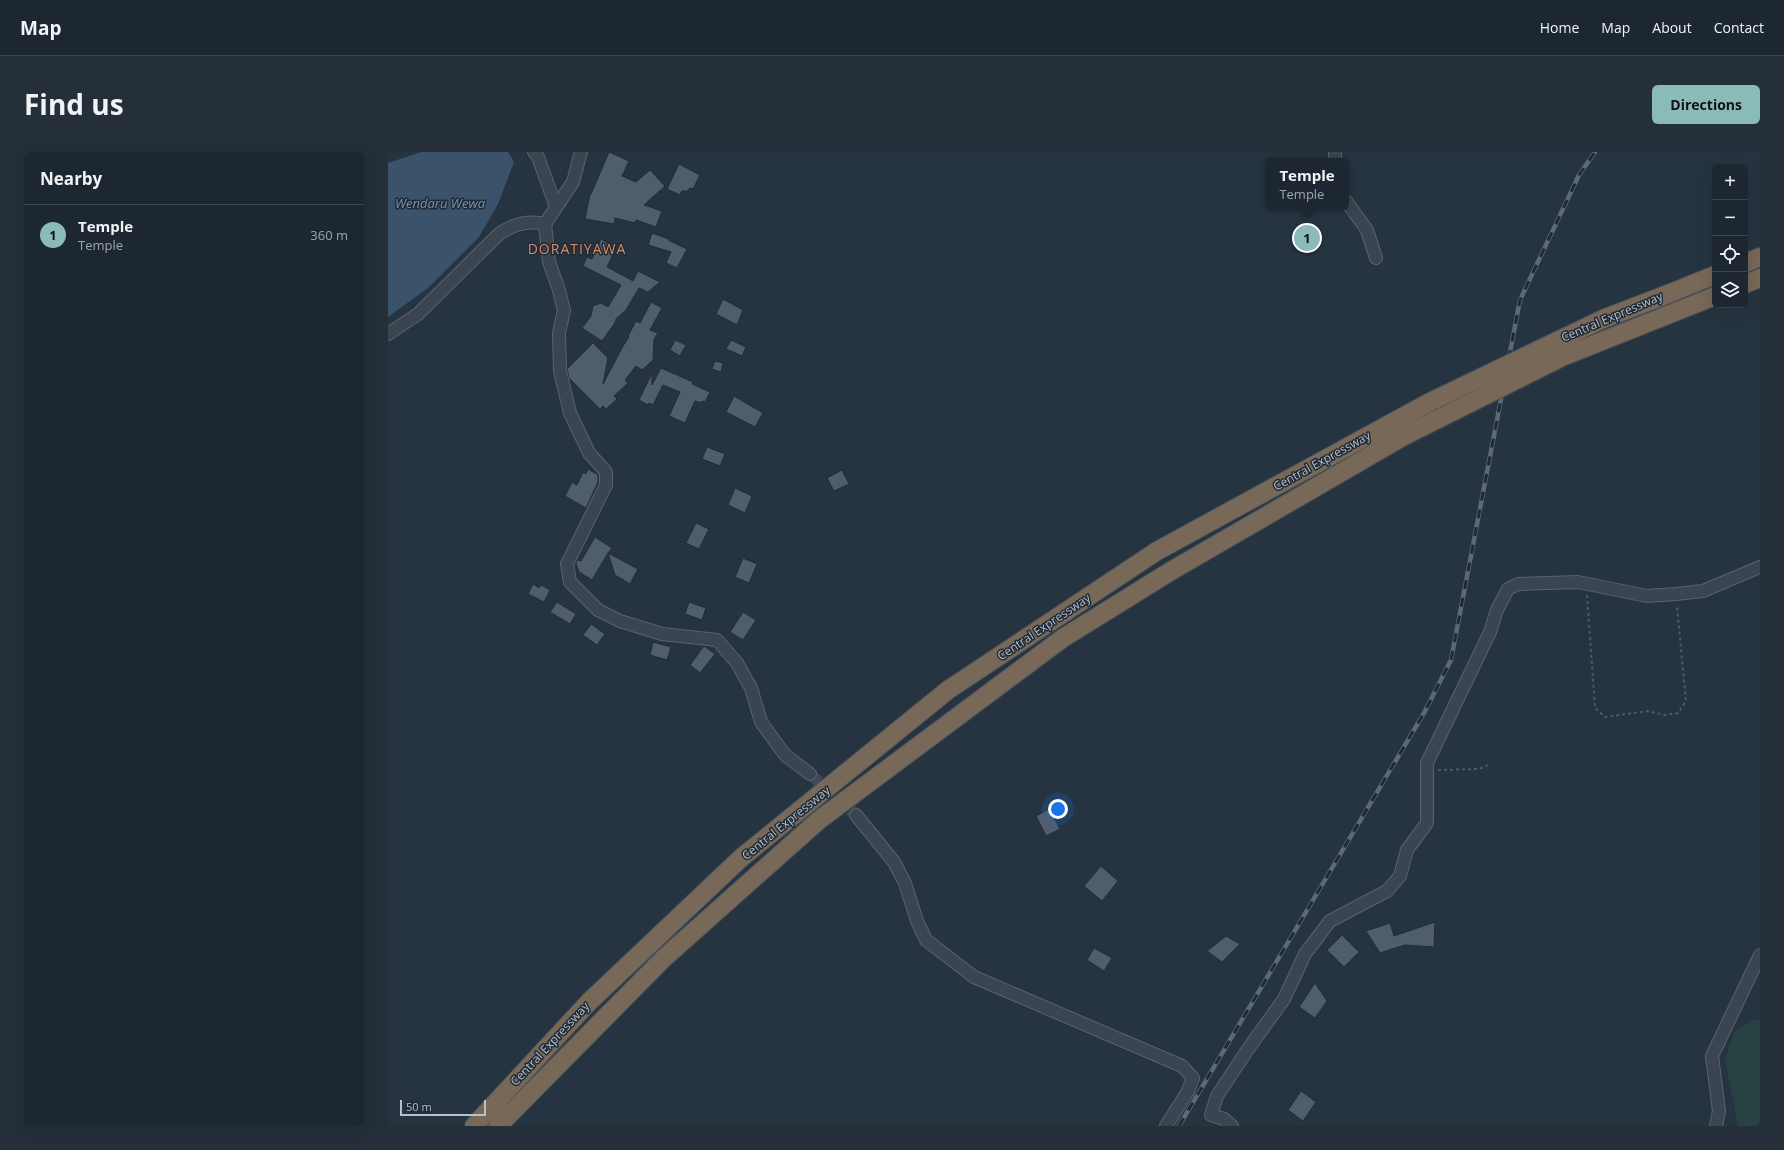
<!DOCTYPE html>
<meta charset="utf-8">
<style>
body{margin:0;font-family:"Open Sans",sans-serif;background:#252f39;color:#f1f3f6}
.controls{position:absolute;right:12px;top:12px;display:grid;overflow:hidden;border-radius:6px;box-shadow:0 4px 16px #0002}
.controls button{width:36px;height:36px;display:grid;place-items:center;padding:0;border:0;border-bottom:1px solid #3a444d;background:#1c2731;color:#f1f3f6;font:20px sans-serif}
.scale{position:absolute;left:12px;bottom:10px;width:86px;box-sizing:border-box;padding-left:4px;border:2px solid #b7c0cb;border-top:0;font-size:11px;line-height:14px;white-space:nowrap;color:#b7c0cb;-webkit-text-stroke:3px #1f2a36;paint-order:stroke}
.you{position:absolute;left:670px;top:657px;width:14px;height:14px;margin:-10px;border:3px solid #fff;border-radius:50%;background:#1a73e8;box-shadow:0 0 0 6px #1a73e833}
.badge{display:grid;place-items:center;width:26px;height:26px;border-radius:50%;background:#8bbbb9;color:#111;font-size:13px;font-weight:700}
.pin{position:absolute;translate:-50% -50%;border:2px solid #fff;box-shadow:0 1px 4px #0006}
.popup{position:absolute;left:877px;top:6px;width:84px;height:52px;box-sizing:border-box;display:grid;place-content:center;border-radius:6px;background:#1c2731;filter:drop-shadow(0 1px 3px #0005);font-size:13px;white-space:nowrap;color:#a0a5ab}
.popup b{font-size:15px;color:#f1f3f6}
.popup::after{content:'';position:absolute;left:50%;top:100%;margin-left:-8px;border:8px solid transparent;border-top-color:#1c2731}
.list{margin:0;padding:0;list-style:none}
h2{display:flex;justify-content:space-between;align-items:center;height:52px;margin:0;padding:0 16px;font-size:17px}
h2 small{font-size:13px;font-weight:400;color:#a0a5ab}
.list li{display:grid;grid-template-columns:26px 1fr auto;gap:12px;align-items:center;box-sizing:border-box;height:60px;padding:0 16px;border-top:1px solid #3a444d}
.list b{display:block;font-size:15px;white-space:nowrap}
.list p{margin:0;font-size:13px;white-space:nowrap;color:#a0a5ab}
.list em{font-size:13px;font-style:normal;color:#a0a5ab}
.icon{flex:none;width:22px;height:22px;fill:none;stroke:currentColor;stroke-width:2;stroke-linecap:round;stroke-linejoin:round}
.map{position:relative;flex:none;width:1372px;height:974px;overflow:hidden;border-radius:6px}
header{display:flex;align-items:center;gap:24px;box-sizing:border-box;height:56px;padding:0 20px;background:#1c2731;border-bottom:1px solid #3a444d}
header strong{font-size:19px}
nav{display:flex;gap:22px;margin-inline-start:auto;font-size:14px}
.intro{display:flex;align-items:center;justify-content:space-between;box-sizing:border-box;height:96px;padding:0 24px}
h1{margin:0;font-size:28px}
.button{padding:10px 18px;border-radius:6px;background:#8bbbb9;color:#111;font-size:14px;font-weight:700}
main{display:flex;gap:24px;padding:0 24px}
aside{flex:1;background:#1c2731;border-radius:6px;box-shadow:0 4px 16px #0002}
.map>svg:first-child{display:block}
</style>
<header>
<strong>Map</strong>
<nav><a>Home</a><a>Map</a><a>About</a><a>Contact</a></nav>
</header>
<div class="intro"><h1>Find us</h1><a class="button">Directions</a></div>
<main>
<aside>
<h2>Nearby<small></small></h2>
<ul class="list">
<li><span class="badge">1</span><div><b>Temple</b><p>Temple</p></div><em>360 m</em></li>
</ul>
</aside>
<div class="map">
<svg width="1372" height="974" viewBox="0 0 1372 974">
<rect width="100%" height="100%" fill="#263441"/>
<polygon fill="#284142" points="1372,867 1372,974 1350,974 1337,907 1346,880 1365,868"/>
<polygon fill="#3b536a" points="33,0 120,0 126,10 110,52 91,85 40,136 0,165 0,11"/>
<g fill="#4f5d6c" stroke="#212c38">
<polygon points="221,0 241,9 234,24 248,30 262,18 277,34 256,53 274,59 268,75 248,68 247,71 227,66 226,72 197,67 202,42 203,42"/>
<polygon points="291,12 312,23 305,37 302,36 300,39 294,39 292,43 279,37"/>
<polygon points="264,81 281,87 280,88 299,97 289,116 278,111 283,100 260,93"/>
<polygon points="213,87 228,96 219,115 223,117 245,129 250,119 272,130 260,140 251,136 238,158 228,167 227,171 214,189 194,176 203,164 205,154 213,151 220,155 233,133 195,114 199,105 204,107"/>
<polygon points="335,147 355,158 349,173 328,162"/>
<polygon points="263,150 274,156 262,178 270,181 266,187 265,208 254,218 248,214 237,228 240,231 226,244 229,247 218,257 215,254 212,257 181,226 179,217 205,191 220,206 215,232 235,194 241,185 240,184 248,169 252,171"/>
<polygon points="287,188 298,193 292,204 282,198"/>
<polygon points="343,188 358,195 354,204 338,197"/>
<polygon points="327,209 335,211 333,220 324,217"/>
<polygon points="273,216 305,230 304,232 322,240 317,250 314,249 313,251 307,249 297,271 281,264 292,240 275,233 265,253 261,251 260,253 251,248 264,221 264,233"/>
<polygon points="346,244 375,261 367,275 338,260"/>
<polygon points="319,295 337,302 332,314 314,307"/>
<polygon points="200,317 210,323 210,330 198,356 177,344 184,330 189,333 195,320 198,322"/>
<polygon points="454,318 461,332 446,339 439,326"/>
<polygon points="347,336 364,344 357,361 340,353"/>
<polygon points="308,371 321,377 311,397 298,391"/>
<polygon points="207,385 224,396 220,401 250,417 242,432 227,423 220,401 204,428 191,420 188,411 189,408 193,409"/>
<polygon points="355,406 369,412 361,431 347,425"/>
<polygon points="145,432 151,436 153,433 162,438 156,450 140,442"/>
<polygon points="169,450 188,462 182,472 162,460"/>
<polygon points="301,450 318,456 314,468 297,462"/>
<polygon points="355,460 368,468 355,488 342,480"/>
<polygon points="203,472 217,482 209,493 195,483"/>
<polygon points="265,490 283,495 279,508 262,503"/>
<polygon points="316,494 327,502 312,521 302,513"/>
<polygon points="661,657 672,677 658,684 648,664"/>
<polygon points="713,714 730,729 714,749 696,734"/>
<polygon points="1047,770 1046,795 1017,793 992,801 978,779 1002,771 1006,784"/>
<polygon points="954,783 971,800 956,815 939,798"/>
<polygon points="838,784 852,792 834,810 819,799"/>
<polygon points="706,796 724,806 716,819 699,808"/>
<polygon points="927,831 939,849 927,866 911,855"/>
<polygon points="913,939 928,950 915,969 900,958"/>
</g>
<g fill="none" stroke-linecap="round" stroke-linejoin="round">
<polyline stroke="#3c4956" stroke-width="12" stroke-dasharray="12 6" stroke-linecap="butt" points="422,622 468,663"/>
<defs>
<g id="minor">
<polyline points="146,0 150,5 168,55"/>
<polyline points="947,9 947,0"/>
<polyline points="958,49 979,78 988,106"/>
<polyline points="157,72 161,110 170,135 176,158 171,181 172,219 182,261 201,301 218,320 218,333 179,412 182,430 210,458 232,469 274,482 329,488 349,511 363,536 373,570 397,603 422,622"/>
<path d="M0,182L30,162L111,82C125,72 140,68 157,72L185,30L193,0"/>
<polyline points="468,663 506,710 517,731 529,769 538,788 586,825 794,914 805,926 800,939 778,974"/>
<polyline points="844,974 836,967 823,963 829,944 860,897 896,847 917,802 942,769 999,739 1012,724 1019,698 1039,671 1039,611 1102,480 1109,458 1120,437 1130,432 1190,430 1259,444 1288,442 1315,439 1372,415"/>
<polyline points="1328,974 1331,959 1324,904 1372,803"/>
</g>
<g id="highway">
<polyline points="1357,111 1372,105"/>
<polyline points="1357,132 1372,126"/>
<polyline points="1280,142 1327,123"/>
<polyline points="1287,160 1327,144"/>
<polyline points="86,974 201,850 353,706 560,538 769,399"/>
<polyline points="110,974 276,806 431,668 675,486 783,419"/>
</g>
</defs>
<use href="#minor" stroke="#58636e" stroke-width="14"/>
<use href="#highway" stroke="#45505b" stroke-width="20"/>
<g stroke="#465e5f" stroke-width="2" stroke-dasharray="3 3" stroke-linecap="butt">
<polyline points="1199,443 1207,556 1217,565 1260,559 1276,563 1290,561 1298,549 1289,454"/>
<polyline points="1050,618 1091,617 1103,612"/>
</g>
<use href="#minor" stroke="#3a4551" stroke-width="12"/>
<use href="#highway" stroke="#776857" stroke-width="18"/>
<defs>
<polyline id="rail" points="791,974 1036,561 1063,508 1132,148 1191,23 1207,0"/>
</defs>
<use href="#rail" stroke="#5c6a78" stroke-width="4.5"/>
<use href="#rail" stroke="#1f2a36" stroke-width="3" stroke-dasharray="9" stroke-linecap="butt"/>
<defs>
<g id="highway-bridge">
<polyline points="769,399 1042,250 1215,167 1280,142"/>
<polyline points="783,419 1016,284 1174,205 1287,160"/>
</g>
</defs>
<use href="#highway-bridge" stroke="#45505b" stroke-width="20" stroke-linecap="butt"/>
<use href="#highway-bridge" stroke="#776857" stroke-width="18"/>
</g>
<g text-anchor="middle" stroke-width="3" stroke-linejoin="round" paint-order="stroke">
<g font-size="12" fill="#b7c0cb" stroke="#1f2a36">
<text transform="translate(1224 165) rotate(-23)" y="4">Central Expressway</text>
<text transform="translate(934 309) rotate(-29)" y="4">Central Expressway</text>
<text transform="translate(656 475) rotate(-34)" y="4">Central Expressway</text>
<text transform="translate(398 671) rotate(-39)" y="4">Central Expressway</text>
<text transform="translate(162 892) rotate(-47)" y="4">Central Expressway</text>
</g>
<g font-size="13" font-style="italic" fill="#7794ae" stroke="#1f2a36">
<text x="52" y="56">Wendaru Wewa</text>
</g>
<g font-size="14" letter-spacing="1" fill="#d68e67" stroke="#1f2a36">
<text x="189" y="102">DORATIYAWA</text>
</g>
</g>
</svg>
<div class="controls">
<button>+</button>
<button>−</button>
<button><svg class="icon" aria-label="locate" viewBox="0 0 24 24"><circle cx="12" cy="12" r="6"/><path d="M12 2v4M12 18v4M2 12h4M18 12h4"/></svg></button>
<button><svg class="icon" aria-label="layers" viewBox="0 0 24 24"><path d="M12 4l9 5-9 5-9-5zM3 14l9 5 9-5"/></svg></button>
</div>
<div class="scale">50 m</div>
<div class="you"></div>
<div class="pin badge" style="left:919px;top:86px">1</div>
<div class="popup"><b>Temple</b>Temple</div>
</div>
</main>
